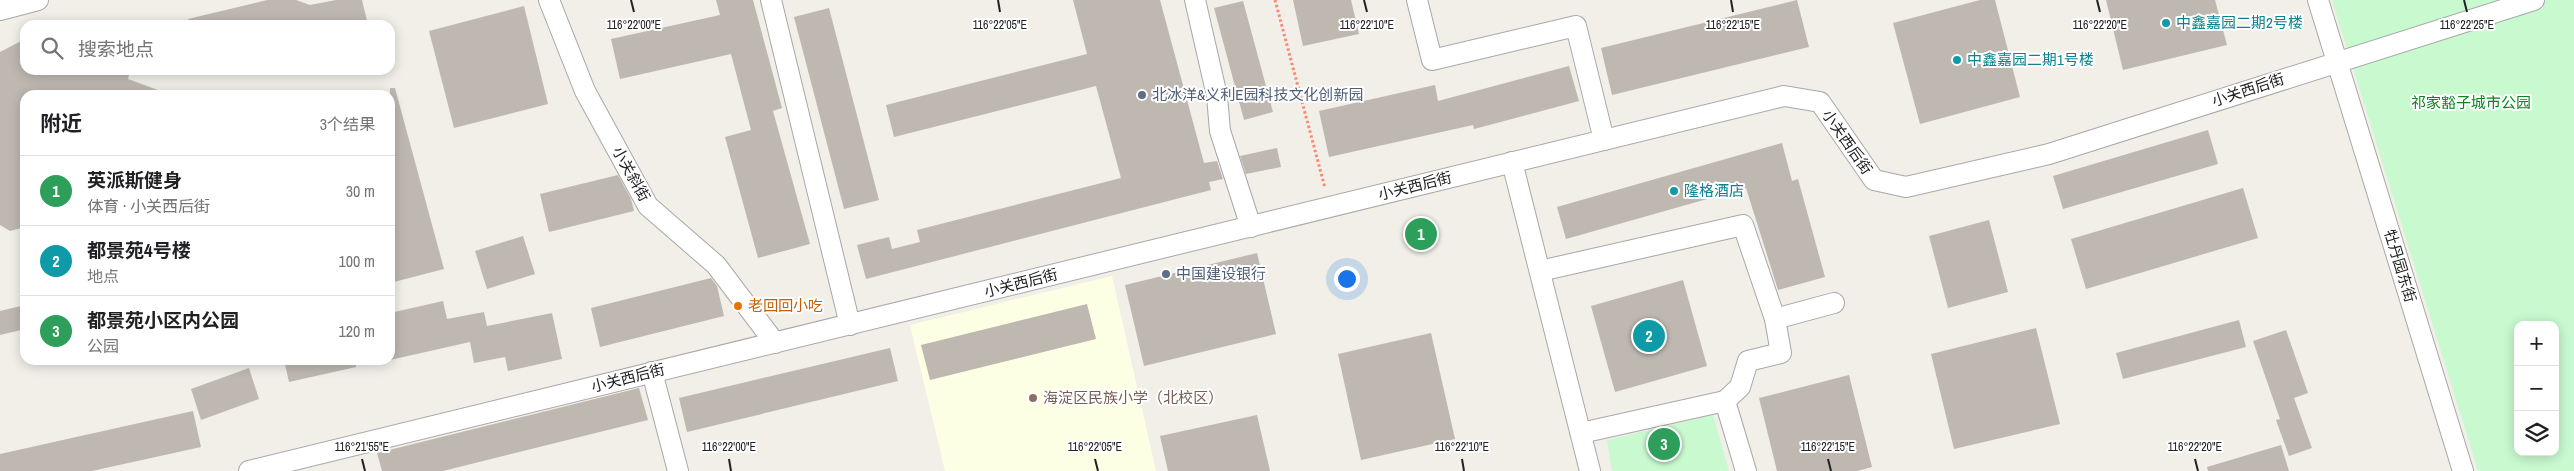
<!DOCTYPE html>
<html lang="zh">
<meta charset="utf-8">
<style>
body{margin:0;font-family:"Archivo Narrow","Noto Sans SC",sans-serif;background:#f2f2f2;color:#202124}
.controls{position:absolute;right:15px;bottom:15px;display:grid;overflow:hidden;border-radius:10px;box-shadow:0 2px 12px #0003}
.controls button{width:45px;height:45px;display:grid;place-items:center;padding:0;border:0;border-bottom:1px solid #e0e0e0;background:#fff;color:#202124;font:25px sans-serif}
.you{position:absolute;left:1346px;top:278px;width:18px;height:18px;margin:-12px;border:4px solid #fff;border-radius:50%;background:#1a73e8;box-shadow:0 0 0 8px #1a73e833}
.badge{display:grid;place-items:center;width:32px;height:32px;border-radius:50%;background:#d11202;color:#fff;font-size:16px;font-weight:700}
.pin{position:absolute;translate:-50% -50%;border:2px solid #fff;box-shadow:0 1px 5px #0006}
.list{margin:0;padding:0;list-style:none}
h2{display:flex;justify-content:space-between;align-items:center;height:65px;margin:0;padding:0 20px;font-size:21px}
h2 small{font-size:16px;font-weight:400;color:#757577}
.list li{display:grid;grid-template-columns:32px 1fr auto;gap:15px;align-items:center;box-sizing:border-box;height:70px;padding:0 20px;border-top:1px solid #e0e0e0}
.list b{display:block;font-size:19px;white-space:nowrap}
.list p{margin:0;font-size:16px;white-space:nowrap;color:#757577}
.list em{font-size:16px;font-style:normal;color:#757577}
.icon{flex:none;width:28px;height:28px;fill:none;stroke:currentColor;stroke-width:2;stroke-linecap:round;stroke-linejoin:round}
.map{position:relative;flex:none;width:2574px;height:471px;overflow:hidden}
.search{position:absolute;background:#fff;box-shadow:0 2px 12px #0003;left:20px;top:20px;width:375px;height:55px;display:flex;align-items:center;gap:12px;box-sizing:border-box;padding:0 18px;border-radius:15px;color:#757577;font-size:19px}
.panel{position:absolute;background:#fff;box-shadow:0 2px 12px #0003;left:20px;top:90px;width:375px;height:275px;border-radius:15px}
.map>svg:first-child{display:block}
</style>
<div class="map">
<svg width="2574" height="471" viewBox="0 0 2574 471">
<rect width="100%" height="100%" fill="#f1efe8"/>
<polygon fill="#fdffe4" points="1112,276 1156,471 945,471 910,325"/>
<g fill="#c8f9cf" fill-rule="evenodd">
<path d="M2332,0H2574V471H2478ZM2518,325H2555V452H2518Z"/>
<polygon points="1713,415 1729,471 1612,471 1607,440"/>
</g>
<g fill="#beb8b1">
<polygon points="267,0 296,0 310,5 336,0 362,0 368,25 188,25 188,19"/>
<polygon points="716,0 753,0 782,108 773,111 810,244 758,258 725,137 751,130 731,54 620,79 611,39 720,15"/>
<polygon points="1073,0 1160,0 1204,163 1217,161 1223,179 1209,182 1211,190 866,279 857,245 889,237 892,249 920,242 917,230 1121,178 1096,86 894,137 886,105 1087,54"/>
<polygon points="1293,0 1351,0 1359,34 1303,46"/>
<polygon points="1797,0 1809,47 1612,95 1601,48"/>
<polygon points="1980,0 1995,0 2020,97 1920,124 1893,23"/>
<polygon points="2106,0 2215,0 2227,45 2123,70"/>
<polygon points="1243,1 1273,112 1244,120 1214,8"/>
<polygon points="524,6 548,104 454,128 429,31"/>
<polygon points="829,8 879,200 844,209 794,17"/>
<polygon points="25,39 25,70 130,70 128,79 166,93 166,95 25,95 25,227 10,231 0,225 0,52"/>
<polygon points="1569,66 1579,101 1474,129 1473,125 1329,157 1319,111 1435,85 1438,101"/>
<polygon points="390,88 395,88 444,269 390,283"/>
<polygon points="2208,130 2218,164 2063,209 2053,176"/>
<polygon points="1782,143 1792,181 1798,179 1825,277 1778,290 1746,188 1566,239 1557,207"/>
<polygon points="1277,148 1281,167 1246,174 1240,156"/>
<polygon points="618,175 631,199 634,211 549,232 540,194"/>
<polygon points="2243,188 2258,238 2086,289 2071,239"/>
<polygon points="1989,220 2008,292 1948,308 1929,236"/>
<polygon points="523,236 535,274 487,289 475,251"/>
<polygon points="1257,253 1276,334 1144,366 1125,285"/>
<polygon points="711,278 717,286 724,316 600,347 591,308"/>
<polygon points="1683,280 1707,366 1615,392 1591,306"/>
<polygon points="443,301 447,319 484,312 487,326 552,313 562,359 508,371 505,357 474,363 470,342 390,360 390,313"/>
<polygon points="1087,304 1096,339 930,380 921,345"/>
<polygon points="25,305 25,329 0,335 0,311"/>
<polygon points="2239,320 2246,347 2123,379 2116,353"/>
<polygon points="2036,328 2060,424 1954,449 1931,354"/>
<polygon points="2286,330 2308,393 2294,398 2312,448 2289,456 2276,420 2280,419 2253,341"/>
<polygon points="1431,333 1455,439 1361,460 1338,354"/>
<polygon points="890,348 898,381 687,432 679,398"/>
<polygon points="284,360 356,360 356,367 289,382"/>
<polygon points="249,368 259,399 201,420 191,389"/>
<polygon points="1849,375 1872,467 1857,471 1777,471 1759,398"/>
<polygon points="639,388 648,420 443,471 382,471 377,453"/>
<polygon points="193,411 201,447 92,471 0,471 0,454"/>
<polygon points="1257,415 1270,471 1168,471 1160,436"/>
<polygon points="2281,445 2289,471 2208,471 2207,467"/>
</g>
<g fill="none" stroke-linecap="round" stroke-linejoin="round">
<defs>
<g id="minor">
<polyline points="549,0 585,91 648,206 716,265 775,343"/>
<polyline points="771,0 850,325"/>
<polyline points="1195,0 1217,96 1220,131 1251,227"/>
<polyline points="1417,0 1432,60 1576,26 1604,140"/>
<polyline points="2318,0 2463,471"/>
<polyline points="0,10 38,0"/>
<polyline points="1512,162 1590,471"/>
<polyline points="1540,271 1743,225 1775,319 1834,303"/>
<polyline points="652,372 678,471"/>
<polyline points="1581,433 1725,401"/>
<polyline points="249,471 1784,96 1820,102 1874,180 1906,187 2049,154 2534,0"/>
<polyline points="1746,471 1725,401 1740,387 1748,361 1781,353 1775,319"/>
</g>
</defs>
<use href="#minor" stroke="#a8a8a8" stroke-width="22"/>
<polyline stroke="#f88a72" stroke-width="3" stroke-dasharray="2.5 2.5" stroke-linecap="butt" points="1275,0 1325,188"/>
<use href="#minor" stroke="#fff" stroke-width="20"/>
</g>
<path fill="none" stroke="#212121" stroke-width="2" d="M631,0L634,12M998,0L1000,12M1364,0L1367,12M1731,0L1733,12M2097,0L2100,12M2464,0L2467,12M362,459L365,471M729,459L731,471M1095,459L1098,471M1462,459L1464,471M1828,459L1831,471M2195,459L2198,471"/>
<g fill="#0f9aa8" stroke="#fff" stroke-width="2">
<circle cx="2166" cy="23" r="5"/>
<circle cx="1957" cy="60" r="5"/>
<circle cx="1674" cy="191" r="5"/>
</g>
<g fill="#5c6f8a" stroke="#fff" stroke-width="2">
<circle cx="1142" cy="95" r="5"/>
<circle cx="1166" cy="274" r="5"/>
</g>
<circle fill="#e8710a" stroke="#fff" stroke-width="2" cx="738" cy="306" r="5"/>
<circle fill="#8d6e63" stroke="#fff" stroke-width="2" cx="1033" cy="398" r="5"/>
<g text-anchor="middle" stroke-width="4" stroke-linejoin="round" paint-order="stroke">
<g font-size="15" fill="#0d838f" stroke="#fff" text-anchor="start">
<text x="2176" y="28">中鑫嘉园二期2号楼</text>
<text x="1967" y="65">中鑫嘉园二期1号楼</text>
<text x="1684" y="196">隆格酒店</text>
</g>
<g font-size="15" fill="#212121" stroke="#fff">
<text transform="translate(2248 90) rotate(-18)" y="5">小关西后街</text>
<text transform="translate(1847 142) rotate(55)" y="5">小关西后街</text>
<text transform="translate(631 174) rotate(61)" y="5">小关斜街</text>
<text transform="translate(1415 186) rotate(-14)" y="5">小关西后街</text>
<text transform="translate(2400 266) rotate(73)" y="5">牡丹园东街</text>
<text transform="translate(1021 283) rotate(-14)" y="5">小关西后街</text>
<text transform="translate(628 378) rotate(-14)" y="5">小关西后街</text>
</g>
<g font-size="15" fill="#4e5e75" stroke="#fff" text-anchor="start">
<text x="1152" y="100">北冰洋&amp;义利E园科技文化创新园</text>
<text x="1176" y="279">中国建设银行</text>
</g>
<g font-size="15" fill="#0d8220" stroke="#fff">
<text x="2471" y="108">祁家豁子城市公园</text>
</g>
<g font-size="15" fill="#c56008" stroke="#fff" text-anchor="start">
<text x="748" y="311">老回回小吃</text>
</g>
<g font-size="15" fill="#785e54" stroke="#fff" text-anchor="start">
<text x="1043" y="403">海淀区民族小学（北校区）</text>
</g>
</g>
<g font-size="12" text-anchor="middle" fill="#212121" stroke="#fff" stroke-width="4" stroke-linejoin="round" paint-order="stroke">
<text x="634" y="29">116°22'00"E</text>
<text x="1000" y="29">116°22'05"E</text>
<text x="1367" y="29">116°22'10"E</text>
<text x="1733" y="29">116°22'15"E</text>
<text x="2100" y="29">116°22'20"E</text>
<text x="2467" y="29">116°22'25"E</text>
<text x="362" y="451">116°21'55"E</text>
<text x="729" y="451">116°22'00"E</text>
<text x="1095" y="451">116°22'05"E</text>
<text x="1462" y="451">116°22'10"E</text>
<text x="1828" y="451">116°22'15"E</text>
<text x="2195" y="451">116°22'20"E</text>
</g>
</svg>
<div class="controls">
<button>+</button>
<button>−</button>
<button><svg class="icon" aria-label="layers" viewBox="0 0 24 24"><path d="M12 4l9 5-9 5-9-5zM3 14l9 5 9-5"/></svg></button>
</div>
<div class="you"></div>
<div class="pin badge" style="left:1421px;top:234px;background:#2e9e5b">1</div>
<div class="pin badge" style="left:1649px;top:336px;background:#0f9aa8">2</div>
<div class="pin badge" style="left:1664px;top:444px;background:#2e9e5b">3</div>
<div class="search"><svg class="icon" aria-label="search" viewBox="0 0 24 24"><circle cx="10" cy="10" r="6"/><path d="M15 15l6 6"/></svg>搜索地点</div>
<section class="panel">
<h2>附近<small>3个结果</small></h2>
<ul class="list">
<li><span class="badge" style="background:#2e9e5b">1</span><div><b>英派斯健身</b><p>体育 · 小关西后街</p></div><em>30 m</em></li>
<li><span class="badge" style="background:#0f9aa8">2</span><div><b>都景苑4号楼</b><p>地点</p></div><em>100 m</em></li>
<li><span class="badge" style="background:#2e9e5b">3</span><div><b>都景苑小区内公园</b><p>公园</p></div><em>120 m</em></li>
</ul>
</section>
</div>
